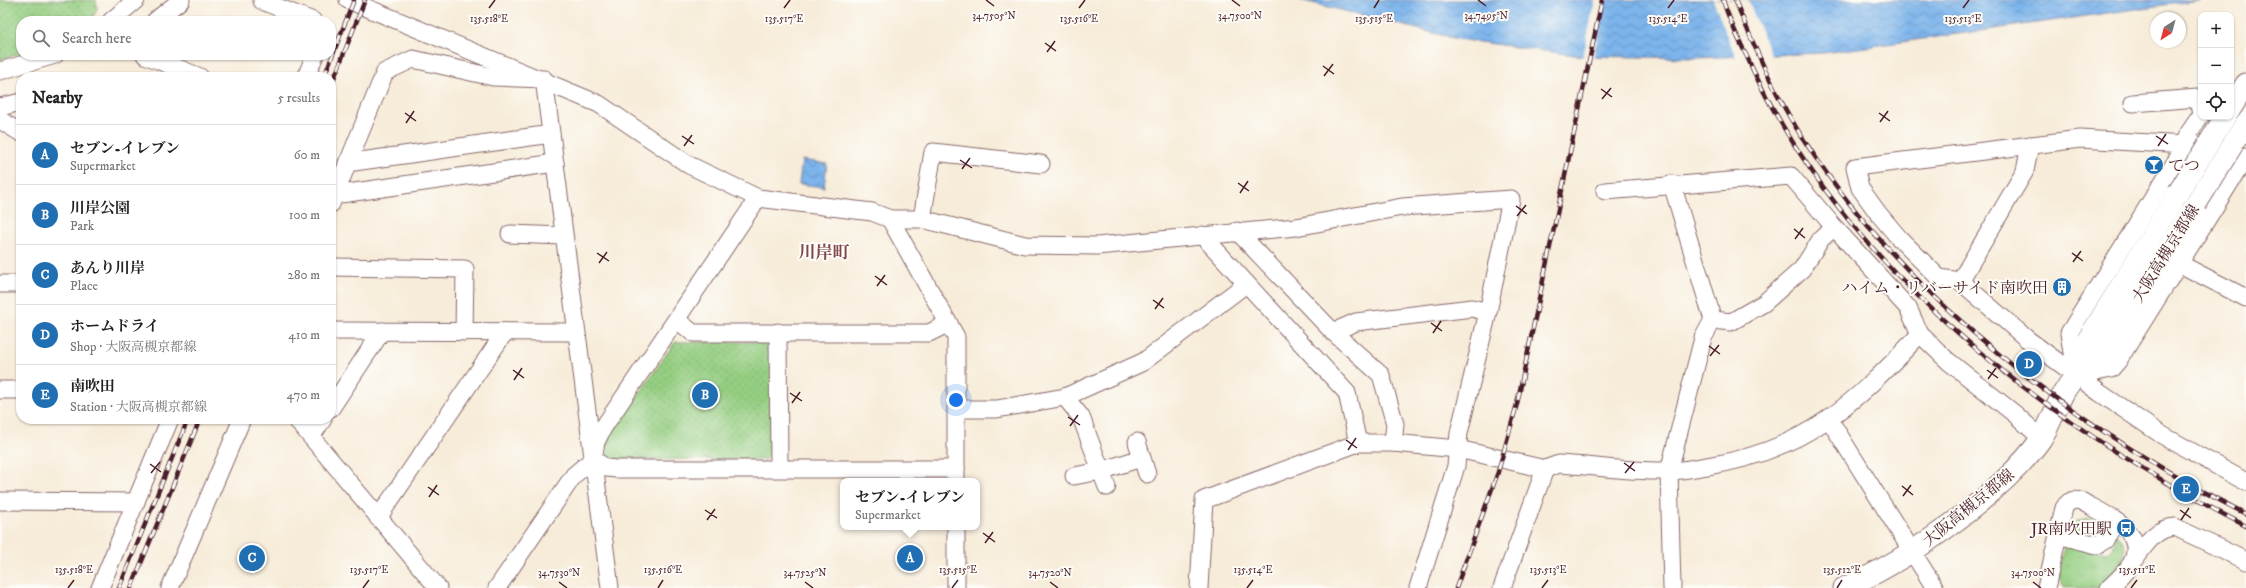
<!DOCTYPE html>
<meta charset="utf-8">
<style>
body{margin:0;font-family:"IM FELL DW Pica","Noto Serif JP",serif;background:#f2f2f2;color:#222}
.controls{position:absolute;right:12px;top:12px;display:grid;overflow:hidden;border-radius:8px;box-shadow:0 1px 3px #0004}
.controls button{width:36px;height:36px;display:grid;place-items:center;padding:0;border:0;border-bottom:1px solid #e0e0e0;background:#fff;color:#222;font:20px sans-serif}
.compass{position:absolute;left:2150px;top:12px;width:36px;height:36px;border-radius:50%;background:#fff;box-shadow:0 1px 3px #0004;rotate:216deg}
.you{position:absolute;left:956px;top:400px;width:14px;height:14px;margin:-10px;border:3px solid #fff;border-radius:50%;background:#1a73e8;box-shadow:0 0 0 6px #1a73e833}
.badge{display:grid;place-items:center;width:26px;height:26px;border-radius:50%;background:#1f6fb2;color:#fff;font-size:13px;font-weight:700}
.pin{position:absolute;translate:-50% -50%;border:2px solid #fff;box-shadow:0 1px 4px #0006}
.popup{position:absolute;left:840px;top:478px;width:140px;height:52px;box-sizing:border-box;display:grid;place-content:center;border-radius:8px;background:#fff;filter:drop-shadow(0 1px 3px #0005);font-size:13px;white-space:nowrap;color:#767676}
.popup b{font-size:15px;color:#222}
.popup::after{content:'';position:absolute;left:50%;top:100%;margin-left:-8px;border:8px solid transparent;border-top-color:#fff}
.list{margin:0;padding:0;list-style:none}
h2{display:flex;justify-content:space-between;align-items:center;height:52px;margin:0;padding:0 16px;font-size:17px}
h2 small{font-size:13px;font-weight:400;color:#767676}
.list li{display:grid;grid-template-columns:26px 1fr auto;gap:12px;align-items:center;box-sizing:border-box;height:60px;padding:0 16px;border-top:1px solid #e0e0e0}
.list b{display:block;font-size:15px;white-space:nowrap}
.list p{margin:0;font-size:13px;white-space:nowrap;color:#767676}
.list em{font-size:13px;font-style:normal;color:#767676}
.icon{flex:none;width:22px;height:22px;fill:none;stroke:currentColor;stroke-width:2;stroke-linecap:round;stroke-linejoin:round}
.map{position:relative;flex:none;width:2246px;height:588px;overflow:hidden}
.search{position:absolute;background:#fff;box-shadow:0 1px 3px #0004;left:16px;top:16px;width:320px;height:44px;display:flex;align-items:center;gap:10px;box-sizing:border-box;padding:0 14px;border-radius:16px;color:#767676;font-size:15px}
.panel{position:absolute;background:#fff;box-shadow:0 1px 3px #0004;left:16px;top:72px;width:320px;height:352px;border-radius:16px}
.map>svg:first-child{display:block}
</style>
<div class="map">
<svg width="2246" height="588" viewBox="0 0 2246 588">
<defs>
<pattern id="grass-tufts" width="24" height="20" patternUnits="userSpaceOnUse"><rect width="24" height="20" fill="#94ce81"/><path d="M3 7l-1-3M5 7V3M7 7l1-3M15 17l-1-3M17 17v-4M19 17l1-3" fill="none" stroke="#81b070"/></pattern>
<pattern id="park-dots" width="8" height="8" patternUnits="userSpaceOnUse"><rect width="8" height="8" fill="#94ce81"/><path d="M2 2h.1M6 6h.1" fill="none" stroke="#81b070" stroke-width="1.8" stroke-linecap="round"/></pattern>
<pattern id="water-waves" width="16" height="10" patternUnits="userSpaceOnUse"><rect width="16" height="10" fill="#7bb4eb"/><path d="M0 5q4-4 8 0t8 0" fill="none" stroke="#6792bf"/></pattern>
</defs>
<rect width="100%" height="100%" fill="#fdfcf7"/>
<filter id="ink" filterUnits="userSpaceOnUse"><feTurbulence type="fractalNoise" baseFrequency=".025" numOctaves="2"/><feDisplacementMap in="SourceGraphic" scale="8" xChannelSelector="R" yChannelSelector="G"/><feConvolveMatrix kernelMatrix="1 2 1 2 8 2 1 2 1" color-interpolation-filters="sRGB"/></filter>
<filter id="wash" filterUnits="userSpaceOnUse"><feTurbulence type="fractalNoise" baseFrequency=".012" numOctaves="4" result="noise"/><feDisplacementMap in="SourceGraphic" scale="16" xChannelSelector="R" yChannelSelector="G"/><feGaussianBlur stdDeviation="0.9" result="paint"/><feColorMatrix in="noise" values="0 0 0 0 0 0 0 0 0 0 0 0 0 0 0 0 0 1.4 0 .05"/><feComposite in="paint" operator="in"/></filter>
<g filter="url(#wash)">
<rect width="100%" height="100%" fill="#f7ecd9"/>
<g fill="url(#grass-tufts)" stroke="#6f7656">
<polygon points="2089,519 2107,529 2098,536 2076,530 2071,526 2075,522"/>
<path d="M2115,534C2139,549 2113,576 2099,588H2064L2058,571L2065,544L2107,553L2112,548Z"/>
</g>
<g fill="url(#park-dots)" stroke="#6f7656">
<polygon points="0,0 96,0 97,9 91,21 21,21 21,53 0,60"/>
<polygon points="675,342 765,342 773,348 773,452 765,460 613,459 606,453 606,441"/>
</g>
<g fill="url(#water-waves)" stroke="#626a8b">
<polygon points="1300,0 2200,0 1823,53 1697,58 1581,56 1458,39"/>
<polygon points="802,160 827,164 824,187 799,184"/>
</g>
<g fill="#f7ecd9">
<polygon points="1595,0 1605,0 1593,58 1583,58"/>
<polygon points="1713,0 1748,0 1772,57 1736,58"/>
</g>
</g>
<g filter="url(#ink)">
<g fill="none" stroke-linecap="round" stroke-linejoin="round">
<defs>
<g id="minor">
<polyline points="348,0 599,104 689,165 758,198 872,212 890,219 956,337 956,481"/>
<polyline points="262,1 313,21"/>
<polyline points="111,21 136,0"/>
<polyline points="155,21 181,0"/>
<polyline points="145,55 200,77"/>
<polyline points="0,71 55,55"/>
<polyline points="306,77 315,55"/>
<polyline points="0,107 21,102"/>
<polyline points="0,120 21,133"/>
<polyline points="2218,142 2186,145 2080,139 1855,167 1860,188 1878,213 1899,238 1939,278 1960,281 2027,339 2100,393 2162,435 2246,482"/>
<polyline points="347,163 551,134"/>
<polyline points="1672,184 1713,320 1703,338 1669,471 1672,588"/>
<polyline points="1605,191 1791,176 1834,227 1908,308 1920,334 1948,361 2016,415 2041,438"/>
<polyline points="334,195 555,163"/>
<polyline points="331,204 385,72 413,59 493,77 544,79 610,588"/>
<polyline points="890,219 922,219 1025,245 1097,246 1296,227 1402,207 1511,199 1488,312 1459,433 1456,466 1418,588"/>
<polyline points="922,219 933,152 1041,164"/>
<polyline points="1237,231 1333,332 1381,375 1395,424 1393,443"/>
<polyline points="510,234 563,236"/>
<polyline points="1202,235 1347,393 1358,443"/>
<polyline points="2180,264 2246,298"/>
<polyline points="331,267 465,269 464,332"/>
<polyline points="1960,281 2025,171 2030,145"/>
<polyline points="0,284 21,284"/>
<polyline points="677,320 693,333 929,333 949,323"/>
<polyline points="1713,320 1731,322 1764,303 1802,269 1821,239 1834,227"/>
<polyline points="331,331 575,332"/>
<polyline points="778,332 779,468"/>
<polyline points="1333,332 1356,322 1472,308 1488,312"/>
<polyline points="2075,372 2069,333 2186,145 2186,137 2201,115 2198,98 2133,103"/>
<polyline points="2077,376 2111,369 2118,361 2246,157"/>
<polyline points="0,390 21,390"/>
<polyline points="1065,397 1081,417 1107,487"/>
<polyline points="331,408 382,331"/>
<polyline points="957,409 997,409 1065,397 1143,362 1246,284"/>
<polyline points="296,419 438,588"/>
<polyline points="1829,419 1935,588"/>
<polyline points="311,437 323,419"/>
<polyline points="1137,442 1147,474"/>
<polyline points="593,459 606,468 617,469 956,469"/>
<polyline points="1074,476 1101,471 1141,458"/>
<polyline points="0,501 136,502"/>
<polyline points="378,518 505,332"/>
<polyline points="2058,535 2097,545 2105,540 2115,522"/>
<path d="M2133,561C2145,546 2154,528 2175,527L2246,561"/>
<polyline points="100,588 170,419"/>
<polyline points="170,588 242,419"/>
<polyline points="497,588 574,475 593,459 596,442 603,428 758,198"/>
<polyline points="956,588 956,527"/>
<path d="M1199,588L1204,500L1358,443H1393L1458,449L1545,469L1559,464C1595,466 1632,472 1668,471C1680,471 1694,468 1707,466C1805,451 1854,404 1920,334"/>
<polyline points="1502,588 1545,469"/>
<path d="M2046,588L2064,508C2068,501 2073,499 2081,501C2101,513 2146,529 2133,560C2129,570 2117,580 2109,588"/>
</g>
<g id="major">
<polyline points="2231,108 2246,84"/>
<polyline points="2076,376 2082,349 2178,193"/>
<path d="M1844,588C1907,561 2002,494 2041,439C2054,419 2059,392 2077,375C2083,369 2091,364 2099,359L2196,204"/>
</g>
</defs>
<use href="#minor" stroke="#876768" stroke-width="19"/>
<use href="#major" stroke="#876768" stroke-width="23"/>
<use href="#minor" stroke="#fff" stroke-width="17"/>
<use href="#major" stroke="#fff" stroke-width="21"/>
<defs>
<g id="rail">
<path d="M1723,0C1730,24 1743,47 1753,70C1849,273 2050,426 2246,526"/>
<path d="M1735,0C1755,48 1775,96 1804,140C1908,301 2076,428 2246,514"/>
<polyline points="324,77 354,0"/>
<polyline points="331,86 365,0"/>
<polyline points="119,588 188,419"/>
<polyline points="131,588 200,419"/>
<polyline points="1456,588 1498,472 1517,404 1602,0"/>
</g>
</defs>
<use href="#rail" stroke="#4a1f2b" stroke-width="4.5"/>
<use href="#rail" stroke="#fdfcf7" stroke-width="3" stroke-dasharray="9" stroke-linecap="butt"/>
<defs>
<g id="major-bridge">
<polyline points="2178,193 2225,117"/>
<polyline points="2196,204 2246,123"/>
</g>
</defs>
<use href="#major-bridge" stroke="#876768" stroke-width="23" stroke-linecap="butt"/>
<use href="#major-bridge" stroke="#fff" stroke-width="21"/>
</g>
</g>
<path fill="none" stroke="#4a1f2b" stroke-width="1.5" d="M986,0L994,6M1232,0L1240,6M1478,0L1486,6M489,8L495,0M784,8L790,0M1079,8L1085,0M1374,8L1379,0M1668,8L1674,0M1963,8L1969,0M1045,43L1056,51M1047,52L1055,41M1323,66L1334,74M1324,76L1333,64M1601,89L1612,97M1602,99L1611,88M405,113L416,121M1879,113L1890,121M1880,122L1888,111M406,123L414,111M682,136L694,144M2156,136L2168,144M684,146L692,135M2158,146L2166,134M960,160L972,168M962,169L970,158M1238,183L1249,191M1240,193L1248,181M1516,206L1527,214M1517,216L1526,205M1794,229L1805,238M1795,239L1803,228M597,253L609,261M2072,253L2083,261M2073,262L2081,251M599,263L607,252M875,276L887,285M877,286L885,275M1153,300L1164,308M1155,309L1163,298M1431,323L1442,331M1433,333L1441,321M1709,346L1720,354M1710,356L1719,345M513,370L524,378M1987,370L1998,378M1988,379L1996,368M514,380L522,368M790,393L802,401M792,403L800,392M1068,417L1080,425M1070,426L1078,415M1346,440L1357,448M1348,450L1356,438M1624,463L1635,471M150,464L161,472M151,473L160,462M1625,473L1634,462M1902,486L1913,495M428,487L439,495M1903,496L1911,485M429,497L437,485M705,510L717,518M2180,510L2191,518M707,520L715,509M2181,520L2189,508M983,533L995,542M985,543L993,532M559,582L567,588M805,582L813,588M1050,582L1058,588M2033,582L2041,588M68,588L74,580M363,588L369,580M658,588L663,580M952,588L958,580M1247,588L1253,580M1542,588L1548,580M1837,588L1842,580M2131,588L2137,580"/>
<defs>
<symbol id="bar-disc" viewBox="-11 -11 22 22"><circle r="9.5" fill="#1f6fb2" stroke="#fdfcf7"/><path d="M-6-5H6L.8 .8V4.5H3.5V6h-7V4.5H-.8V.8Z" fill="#fff"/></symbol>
<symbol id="building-disc" viewBox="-11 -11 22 22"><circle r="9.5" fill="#1f6fb2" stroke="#fdfcf7"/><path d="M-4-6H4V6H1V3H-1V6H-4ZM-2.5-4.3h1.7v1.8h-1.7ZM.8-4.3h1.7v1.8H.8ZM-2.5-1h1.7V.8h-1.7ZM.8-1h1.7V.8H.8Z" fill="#fff"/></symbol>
<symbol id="bus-disc" viewBox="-11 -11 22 22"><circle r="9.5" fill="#1f6fb2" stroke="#fdfcf7"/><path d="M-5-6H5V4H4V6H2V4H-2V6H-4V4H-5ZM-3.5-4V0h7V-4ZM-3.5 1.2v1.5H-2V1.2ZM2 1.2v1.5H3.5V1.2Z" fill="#fff"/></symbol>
</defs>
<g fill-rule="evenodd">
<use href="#bar-disc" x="2143" y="154" width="22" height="22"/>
<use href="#building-disc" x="2051" y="276" width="22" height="22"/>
<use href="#bus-disc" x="2115" y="517" width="22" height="22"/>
</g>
<g text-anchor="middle" stroke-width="4" stroke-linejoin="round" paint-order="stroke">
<g font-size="16" fill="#4a1f2b" stroke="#fdfcf7" text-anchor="end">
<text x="2168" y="171" text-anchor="start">てつ</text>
<text x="2048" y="293">ハイム・リバーサイド南吹田</text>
<text x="2112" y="534">JR南吹田駅</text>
</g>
<g font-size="16" fill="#4a1f2b" stroke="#fdfcf7">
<text transform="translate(2165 253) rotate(-58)" y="6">大阪高槻京都線</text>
<text transform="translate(1968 507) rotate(-39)" y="6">大阪高槻京都線</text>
</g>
<g font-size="17" font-weight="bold" fill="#7f474b" stroke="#fdfcf7">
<text x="824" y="258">川岸町</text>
</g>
</g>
<g font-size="10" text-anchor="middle" fill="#4a1f2b" stroke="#fdfcf7" stroke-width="4" stroke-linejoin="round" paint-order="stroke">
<text x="994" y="19">34.7505°N</text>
<text x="1240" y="19">34.7500°N</text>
<text x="1486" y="19">34.7495°N</text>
<text x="489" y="22">135.518°E</text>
<text x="1079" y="22">135.516°E</text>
<text x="1374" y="22">135.515°E</text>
<text x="1668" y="22">135.514°E</text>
<text x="1963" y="22">135.513°E</text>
<text x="784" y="22">135.517°E</text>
<text x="74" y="573">135.518°E</text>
<text x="369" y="573">135.517°E</text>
<text x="663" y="573">135.516°E</text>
<text x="958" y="573">135.515°E</text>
<text x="1253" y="573">135.514°E</text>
<text x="1548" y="573">135.513°E</text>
<text x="1842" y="573">135.512°E</text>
<text x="2137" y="573">135.511°E</text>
<text x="559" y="576">34.7530°N</text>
<text x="805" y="576">34.7525°N</text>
<text x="1050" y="576">34.7520°N</text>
<text x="2033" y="576">34.7500°N</text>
</g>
</svg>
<div class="controls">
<button>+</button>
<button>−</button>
<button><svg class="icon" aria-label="locate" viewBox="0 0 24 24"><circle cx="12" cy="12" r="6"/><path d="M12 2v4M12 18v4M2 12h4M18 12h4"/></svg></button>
</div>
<svg class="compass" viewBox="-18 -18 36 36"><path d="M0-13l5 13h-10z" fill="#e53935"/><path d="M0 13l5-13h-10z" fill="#767676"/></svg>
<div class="you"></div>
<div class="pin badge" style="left:910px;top:558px">A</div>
<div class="popup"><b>セブン-イレブン</b>Supermarket</div>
<div class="pin badge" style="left:705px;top:395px">B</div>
<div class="pin badge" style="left:252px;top:558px">C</div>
<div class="pin badge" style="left:2029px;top:364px">D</div>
<div class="pin badge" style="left:2186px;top:489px">E</div>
<div class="search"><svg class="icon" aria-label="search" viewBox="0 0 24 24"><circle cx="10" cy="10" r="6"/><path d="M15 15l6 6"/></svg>Search here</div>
<section class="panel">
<h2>Nearby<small>5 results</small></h2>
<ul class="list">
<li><span class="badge">A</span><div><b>セブン-イレブン</b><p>Supermarket</p></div><em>60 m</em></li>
<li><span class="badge">B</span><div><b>川岸公園</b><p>Park</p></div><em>100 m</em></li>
<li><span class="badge">C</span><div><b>あんり川岸</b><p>Place</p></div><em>280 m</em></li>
<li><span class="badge">D</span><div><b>ホームドライ</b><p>Shop · 大阪高槻京都線</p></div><em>410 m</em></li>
<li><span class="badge">E</span><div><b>南吹田</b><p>Station · 大阪高槻京都線</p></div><em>470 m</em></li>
</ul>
</section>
</div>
